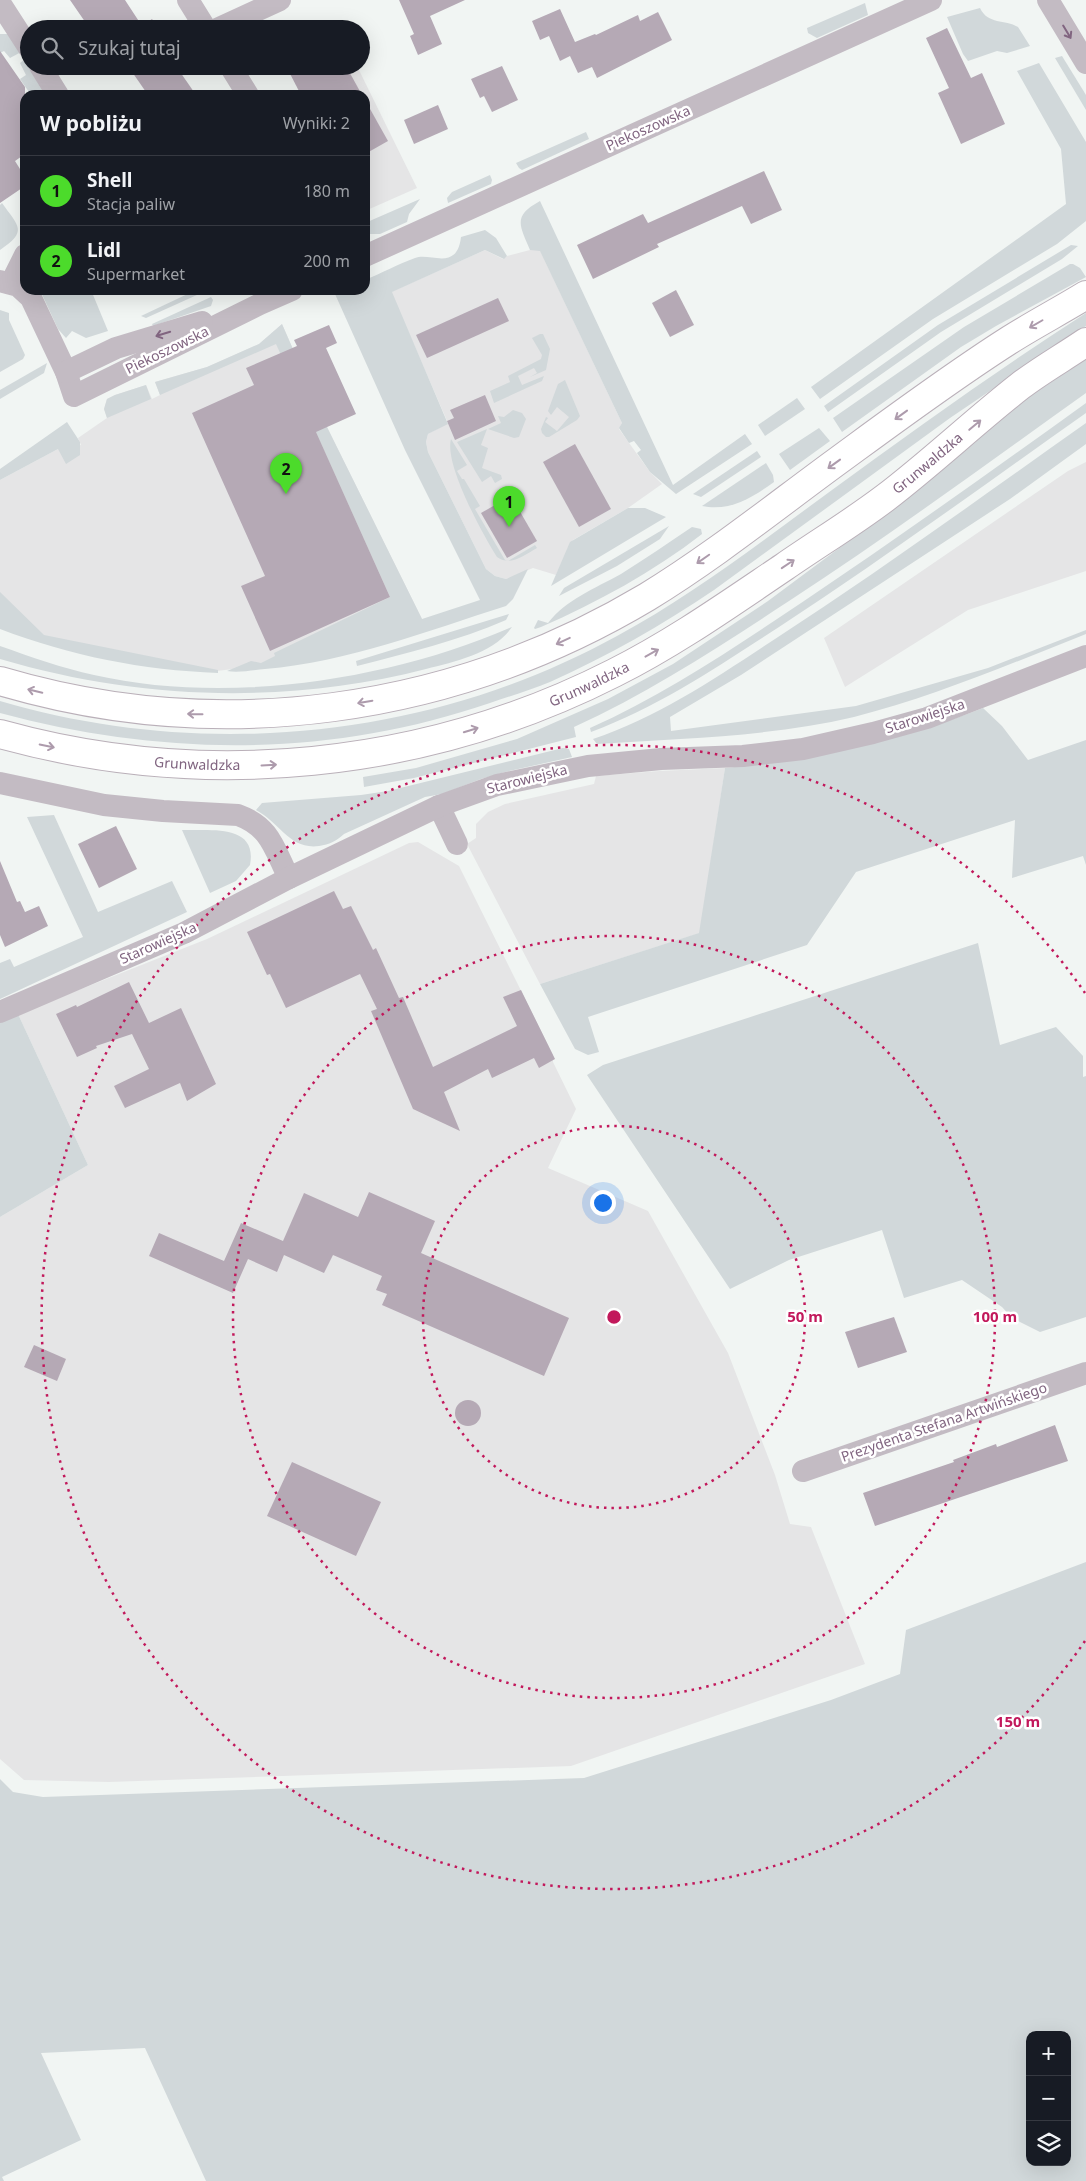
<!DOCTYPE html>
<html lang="pl">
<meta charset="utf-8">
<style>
body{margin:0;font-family:"Noto Sans",sans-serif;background:#242831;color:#f1f3f6}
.controls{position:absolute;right:15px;bottom:15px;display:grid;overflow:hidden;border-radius:10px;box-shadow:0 5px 20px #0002}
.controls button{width:45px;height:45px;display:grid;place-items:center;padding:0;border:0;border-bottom:1px solid #363941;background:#171b24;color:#f1f3f6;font:25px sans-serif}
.you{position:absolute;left:602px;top:1202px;width:18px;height:18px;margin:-12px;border:4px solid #fff;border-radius:50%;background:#1a73e8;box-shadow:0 0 0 8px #1a73e833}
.badge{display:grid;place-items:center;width:32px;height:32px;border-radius:50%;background:#4cdb2b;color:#111;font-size:16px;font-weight:700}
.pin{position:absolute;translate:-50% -41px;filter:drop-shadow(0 1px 2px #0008)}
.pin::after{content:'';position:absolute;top:26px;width:18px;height:15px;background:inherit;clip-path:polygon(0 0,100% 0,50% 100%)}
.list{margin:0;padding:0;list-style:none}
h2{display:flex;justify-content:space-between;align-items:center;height:65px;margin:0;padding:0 20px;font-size:21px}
h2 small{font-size:16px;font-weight:400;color:#9ea1a6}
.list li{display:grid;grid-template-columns:32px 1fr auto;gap:15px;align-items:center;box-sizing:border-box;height:70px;padding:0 20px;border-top:1px solid #363941}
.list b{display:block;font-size:19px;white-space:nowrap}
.list p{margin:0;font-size:16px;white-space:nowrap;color:#9ea1a6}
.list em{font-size:16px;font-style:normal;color:#9ea1a6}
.icon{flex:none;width:28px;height:28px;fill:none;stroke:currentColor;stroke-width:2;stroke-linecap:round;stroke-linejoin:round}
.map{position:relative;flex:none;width:1086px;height:2181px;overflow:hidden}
.search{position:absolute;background:#171b24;box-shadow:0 5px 20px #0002;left:20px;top:20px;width:350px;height:55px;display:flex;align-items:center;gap:12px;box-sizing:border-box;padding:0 18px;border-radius:28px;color:#9ea1a6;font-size:19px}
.panel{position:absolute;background:#171b24;box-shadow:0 5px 20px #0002;left:20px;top:90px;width:350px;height:205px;border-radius:15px}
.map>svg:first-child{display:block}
</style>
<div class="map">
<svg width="1086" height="2181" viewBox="0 0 1086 2181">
<rect width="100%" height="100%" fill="#f1f5f3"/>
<g fill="#e5e5e6">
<polygon points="348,66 357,66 417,188 365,211 365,95 293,95"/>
<polygon points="485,250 503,259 507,256 530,250 540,250 622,423 619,429 650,472 662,484 628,508 573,540 556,575 533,568 506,579 495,576 486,569 428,452 426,442 428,434 448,423 391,292"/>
<polygon points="282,324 327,427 422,619 312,659 217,671 43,637 0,593 0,480 58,449 81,445 78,438 107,418 104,409 107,399 115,395 146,385 152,399 160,395 155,382 207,367 259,344"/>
<polygon points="1086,462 1086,571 968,610 845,687 824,638 1068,471"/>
<polygon points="725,768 700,933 540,984 467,844 476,838 476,824 488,812 505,804 594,784 596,776 659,771"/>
<polygon points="418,842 459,866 553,1055 553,1062 576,1109 548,1168 648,1211 728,1353 775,1475 790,1524 811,1527 865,1664 571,1766 109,1782 24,1780 0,1759 0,1217 88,1165 18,1014 207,939 409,843"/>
</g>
<g fill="#d1d8da" fill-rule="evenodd">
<polygon points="865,3 868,15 817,38 808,33 807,28"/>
<path d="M980,8C988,25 1005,19 1018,27L1030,46L1007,53L997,51L968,61L963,54L947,17Z"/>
<polygon points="0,34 8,34 23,51 10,58 4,51 0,53"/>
<polygon points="1062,56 1086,95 1086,110 1055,58"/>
<polygon points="26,58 29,66 31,66 49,95 31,95 20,79 26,75 20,63"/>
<polygon points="1039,63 1086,142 1086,221 1057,244 933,319 820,399 811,387 1066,204 1061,149 1017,71"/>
<polygon points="586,132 589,139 522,170 519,168 516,163"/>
<polygon points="490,175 492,180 491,184 448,203 447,198 452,192"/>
<polygon points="420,199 409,214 407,222 380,234 365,234 365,223"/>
<path d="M540,201L673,485L745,434L752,444L676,494L650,472L637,453L641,450L634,441L629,443L619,428L622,423L540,251L530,250C519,224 513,216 540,201Z"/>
<path d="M2,203C19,227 28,231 0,250V205Z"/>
<path d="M485,230L496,238L507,256L504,259L485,250L392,292L448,424L428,434L426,442L428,452L486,569L495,576L506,579L528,569L513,599L506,606C427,631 348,662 265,669C253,670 239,673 227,671L251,661L261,663L275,656L274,653L390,597L276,344L160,395L155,382L207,367L259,344L282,324L327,427L422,619L480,600L405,450L335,294L344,290H365V280C382,273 398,264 415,258C430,252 457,272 461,237Z"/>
<polygon points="1071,245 1078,246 1062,259 941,332 828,412 824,406 938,325"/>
<polygon points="1070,264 1073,264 1080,268 1086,277 996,326 961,347 842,432 833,418 964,327"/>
<polygon points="40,290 91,290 108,331 86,338 72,331 66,338 58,329"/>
<polygon points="196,290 208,290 146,318 141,316"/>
<polygon points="211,297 213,300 211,306 153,326 152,324"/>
<polygon points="0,310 9,313 9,320 25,355 23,359 0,372"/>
<path d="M1086,313V326L950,418L714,590C662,625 608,656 550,682C531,690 510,696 490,703C329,758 164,757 0,713V701C204,761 430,739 617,636C693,595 762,541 832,490C915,429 999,369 1086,313Z"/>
<polygon points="540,334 543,334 550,349 546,370 530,377 537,373 534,368 518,376 522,385 544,376 542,381 494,403 490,391 510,382 508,376 541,359 542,355 532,338"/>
<path d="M1086,359V393C988,463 890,535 789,601C719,647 650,692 574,727L576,737L414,778L364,787L363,777L416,768L517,739L608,699L673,664L768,601L924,485L1027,398Z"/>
<polygon points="47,363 44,373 0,399 0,390"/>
<polygon points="565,380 580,416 577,420 549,437 546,437 542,433 541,429 546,417 548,418 545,422 557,431 569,417 557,407 551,415 548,411 558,384"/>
<polygon points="146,385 151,399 107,418 104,409 107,399 115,395"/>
<polygon points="797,398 805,409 765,436 758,425"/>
<path d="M1086,403V413C984,485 883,559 779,627C717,667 660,706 591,732L590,728C666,694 735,647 804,601C899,537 993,470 1086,403Z"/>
<polygon points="513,410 522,413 526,419 519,437 514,438 488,429 501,423 498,416 504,417"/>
<polygon points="67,422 80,442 80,455 66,464 58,449 0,480 0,469"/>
<path d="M1086,423V444L1010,499L741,675L670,717L671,731L856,706L988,668L1086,630V634C1010,664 933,697 854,717C770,737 683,738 597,744L593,739C659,717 717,677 775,639C881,570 983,496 1086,423Z"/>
<polygon points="819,428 830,441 790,470 779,454"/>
<polygon points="487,429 481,445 488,448 482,468 501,475 502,479 495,483 491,476 482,482 457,442"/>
<path d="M451,439L467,465L457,471L462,479H464L480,506L475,509L505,560L508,561L535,545L537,548C524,555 511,567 497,557C483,535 444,464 451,439Z"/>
<polygon points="757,451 761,457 701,497 693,494"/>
<path d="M766,463L773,475L774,482C753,497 730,512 702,506Z"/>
<polygon points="628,508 645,508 666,517 551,586 570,542"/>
<polygon points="669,526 660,539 617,566 559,596 564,588"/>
<path d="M692,527L701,529L702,534C653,572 598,602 541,627L535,629L534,628L538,620L548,623C567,599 594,589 621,574C645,559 668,543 692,527Z"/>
<path d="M0,592L44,635L218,670V673C142,670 71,656 0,629Z"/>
<path d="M509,614L506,620C458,641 407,653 357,666L356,661Z"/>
<path d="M512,627C493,654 456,661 426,669C285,705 139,700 0,659V646C31,657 62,668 94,675C226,705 389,681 512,627Z"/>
<path d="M983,708L1002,726L1028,760L1086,740V865L1083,856L1012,878L1015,820L856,872L807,945L588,1017L599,1052L588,1055L575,1049L540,984L699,933L725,768C815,759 898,741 983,708Z"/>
<path d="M563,748L569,749L572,757L505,772L481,779L442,794L425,797L344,834C335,842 330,844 319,846C290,850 280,823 256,810L262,803L361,795L388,791Z"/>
<polygon points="54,815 98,912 172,881 187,912 0,999 0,963 10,959 14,967 83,937 27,817"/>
<path d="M182,830C209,831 258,823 250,865L236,881L210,893Z"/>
<polygon points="978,943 1000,1045 1056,1027 1083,1056 1083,1077 1086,1076 1086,1317 1040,1332 1012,1318 1002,1307 962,1280 904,1298 882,1230 789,1260 730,1289 587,1075 603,1065"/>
<polygon points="18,1014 88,1165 0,1217 0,1021"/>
<path d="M1086,1562V2181H206L145,2048L41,2053L81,2140L2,2177L4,2181H0V1779L13,1792L43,1797L584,1778L831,1700L900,1674L906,1630ZM1030,2035H1067V2162H1030Z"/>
</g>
<g fill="#b5a9b5">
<polygon points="70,0 125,0 142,26 152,19 159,29 90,29"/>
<polygon points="399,0 465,0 430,16 442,44 418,55 410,36 414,34"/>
<polygon points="560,9 575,42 595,34 596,35 638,15 640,21 658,12 672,40 597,78 592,67 578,73 570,56 560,61 549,36 540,40 532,21"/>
<polygon points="947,28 971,78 982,73 1005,124 961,144 938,93 949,88 926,38"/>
<polygon points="0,51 25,87 25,154 15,161 25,177 25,186 0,203"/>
<polygon points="128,66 176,66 196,95 148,95"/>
<polygon points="286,66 346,66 362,95 301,95"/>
<polygon points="502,66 518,100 492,112 484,96 480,98 471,79"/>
<polygon points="365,100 388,141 365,154"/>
<polygon points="438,105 448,129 414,144 404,120"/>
<polygon points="764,171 782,210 751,224 742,206 657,244 659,247 593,279 577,245 643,214 648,223"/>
<polygon points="676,290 694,325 670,337 652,303"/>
<polygon points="498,298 509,321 427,358 416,335"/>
<polygon points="329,325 337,343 326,348 356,414 316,432 390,597 270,651 241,586 265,576 192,413 254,385 246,368 297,346 294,340"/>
<polygon points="485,395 496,421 455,440 447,421 454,418 450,410"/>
<polygon points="575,444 611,509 579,527 543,462"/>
<polygon points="511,496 537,541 507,558 481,513"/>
<polygon points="116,826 137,869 99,888 78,844"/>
<polygon points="0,861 17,902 20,901 25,912 39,906 48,926 5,947 0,935"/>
<polygon points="334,891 343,909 351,906 373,950 376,948 399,998 403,997 433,1067 517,1026 503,997 521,990 555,1059 539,1068 534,1058 492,1078 488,1069 444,1092 460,1131 413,1109 371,1011 377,1009 360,974 286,1008 270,974 267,975 247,932"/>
<polygon points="129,982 149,1023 181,1008 216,1084 187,1101 180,1083 125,1108 114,1086 149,1069 132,1034 96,1046 97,1048 77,1057 56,1014 76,1005 77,1007"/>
<polygon points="369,1192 435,1221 421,1253 569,1318 544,1376 382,1305 387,1294 376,1290 382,1276 333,1255 324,1273 284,1255 277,1272 248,1259 233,1293 149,1256 159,1233 224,1261 241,1223 283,1241 304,1193 358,1217"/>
<polygon points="894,1317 907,1352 858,1368 845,1332"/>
<polygon points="34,1345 66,1359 57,1381 24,1367"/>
<circle cx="468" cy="1413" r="13"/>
<polygon points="1055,1425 1068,1461 875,1526 863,1493 954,1462 953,1460 996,1444 997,1447"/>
<polygon points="292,1462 381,1502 356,1556 267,1516"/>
</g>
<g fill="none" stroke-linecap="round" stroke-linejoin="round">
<defs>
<g id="secondary">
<path d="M0,681C219,746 451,714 647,597C714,556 776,506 839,460C895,419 950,378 1008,341C1033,325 1060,311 1086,295"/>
<path id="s1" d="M0,734C205,791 425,769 614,673C674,643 729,604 784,567C817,544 852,523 885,498C931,463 974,422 1020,386C1041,370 1064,357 1086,342"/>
</g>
</defs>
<use href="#secondary" stroke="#bab0b9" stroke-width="30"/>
<g stroke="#c3bbc3" stroke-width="22">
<polyline points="188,0 206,29"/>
<polyline points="1048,0 1086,63"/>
<polyline points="0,3 29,48"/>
<polyline points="217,29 280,0"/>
<polyline points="40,66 58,95"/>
<polyline points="230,66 248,95"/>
<polyline points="365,256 931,0"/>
<polyline points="0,281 18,286 31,298 66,372 74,396 260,304 292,290"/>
<polyline points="11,283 25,255"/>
<polyline points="66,372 116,348 202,322"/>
<path d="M0,783L104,805L163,811L238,815C271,827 274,849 289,878"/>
<polyline points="439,806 457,844"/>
<polyline points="0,1012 184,933 289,878 439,806 497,785 588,766 661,759 743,756 803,749 873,733 927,718 1086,656"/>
<polyline points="803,1471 1086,1373"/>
</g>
<use href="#secondary" stroke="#fff" stroke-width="28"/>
</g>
<defs><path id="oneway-shaft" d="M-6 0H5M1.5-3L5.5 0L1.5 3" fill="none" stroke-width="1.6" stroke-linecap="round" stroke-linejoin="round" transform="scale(1.25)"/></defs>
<g stroke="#816580">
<use href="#oneway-shaft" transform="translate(1067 32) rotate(59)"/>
<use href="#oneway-shaft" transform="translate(163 334) rotate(163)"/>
</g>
<g stroke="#ad9bac">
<use href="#oneway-shaft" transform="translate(1036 324) rotate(150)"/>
<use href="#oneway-shaft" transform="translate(901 415) rotate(144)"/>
<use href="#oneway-shaft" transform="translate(975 425) rotate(-40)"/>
<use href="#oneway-shaft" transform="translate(834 464) rotate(144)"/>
<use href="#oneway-shaft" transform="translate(703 559) rotate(145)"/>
<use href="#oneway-shaft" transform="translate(788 564) rotate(-34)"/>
<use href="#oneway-shaft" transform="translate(563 641) rotate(155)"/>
<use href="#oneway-shaft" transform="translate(652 653) rotate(-29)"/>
<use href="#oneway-shaft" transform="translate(35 691) rotate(-167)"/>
<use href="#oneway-shaft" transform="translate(365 702) rotate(170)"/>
<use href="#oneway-shaft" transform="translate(195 714) rotate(-179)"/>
<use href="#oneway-shaft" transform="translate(471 730) rotate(-17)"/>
<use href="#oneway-shaft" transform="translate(47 746) rotate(12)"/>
<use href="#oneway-shaft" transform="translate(269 765) rotate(-3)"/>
</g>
<g fill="none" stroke="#c2185b" stroke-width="2.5" stroke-dasharray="2.5 5">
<circle cx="614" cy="1317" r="191"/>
<circle cx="614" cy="1317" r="381"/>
<path d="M1085 1641A572 572 0 1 1 1085 993"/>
</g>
<g text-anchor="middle" stroke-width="5" stroke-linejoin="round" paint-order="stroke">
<g font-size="14" fill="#816580" stroke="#fff">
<text transform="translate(648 128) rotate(-24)" y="5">Piekoszowska</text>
<text transform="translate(167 350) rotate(-26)" y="5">Piekoszowska</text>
<text dy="5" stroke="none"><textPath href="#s1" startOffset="1009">Grunwaldzka</textPath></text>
<text dy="5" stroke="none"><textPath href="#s1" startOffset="604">Grunwaldzka</textPath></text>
<text transform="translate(925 716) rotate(-18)" y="5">Starowiejska</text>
<text dy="5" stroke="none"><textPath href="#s1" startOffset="200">Grunwaldzka</textPath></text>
<text transform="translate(527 779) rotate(-14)" y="5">Starowiejska</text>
<text transform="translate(158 943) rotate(-24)" y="5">Starowiejska</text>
<text transform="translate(944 1422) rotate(-19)" y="5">Prezydenta Stefana Artwińskiego</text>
</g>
</g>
<circle cx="614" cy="1317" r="8" fill="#c2185b" stroke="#fff" stroke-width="2.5"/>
<g font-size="15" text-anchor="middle" font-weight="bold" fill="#c2185b" stroke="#fff" stroke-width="5" stroke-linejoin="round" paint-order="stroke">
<text x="805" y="1322">50 m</text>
<text x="995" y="1322">100 m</text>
<text x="1018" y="1727">150 m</text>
</g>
</svg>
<div class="controls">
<button>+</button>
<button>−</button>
<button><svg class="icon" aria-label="layers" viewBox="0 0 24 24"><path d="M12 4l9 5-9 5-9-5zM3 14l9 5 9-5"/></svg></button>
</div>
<div class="you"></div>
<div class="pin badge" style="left:509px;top:527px">1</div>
<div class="pin badge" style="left:286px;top:494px">2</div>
<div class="search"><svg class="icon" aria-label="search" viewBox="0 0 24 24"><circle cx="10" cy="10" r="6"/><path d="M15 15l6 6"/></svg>Szukaj tutaj</div>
<section class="panel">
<h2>W pobliżu<small>Wyniki: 2</small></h2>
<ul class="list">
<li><span class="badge">1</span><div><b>Shell</b><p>Stacja paliw</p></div><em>180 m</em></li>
<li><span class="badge">2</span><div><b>Lidl</b><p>Supermarket</p></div><em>200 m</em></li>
</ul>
</section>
</div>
